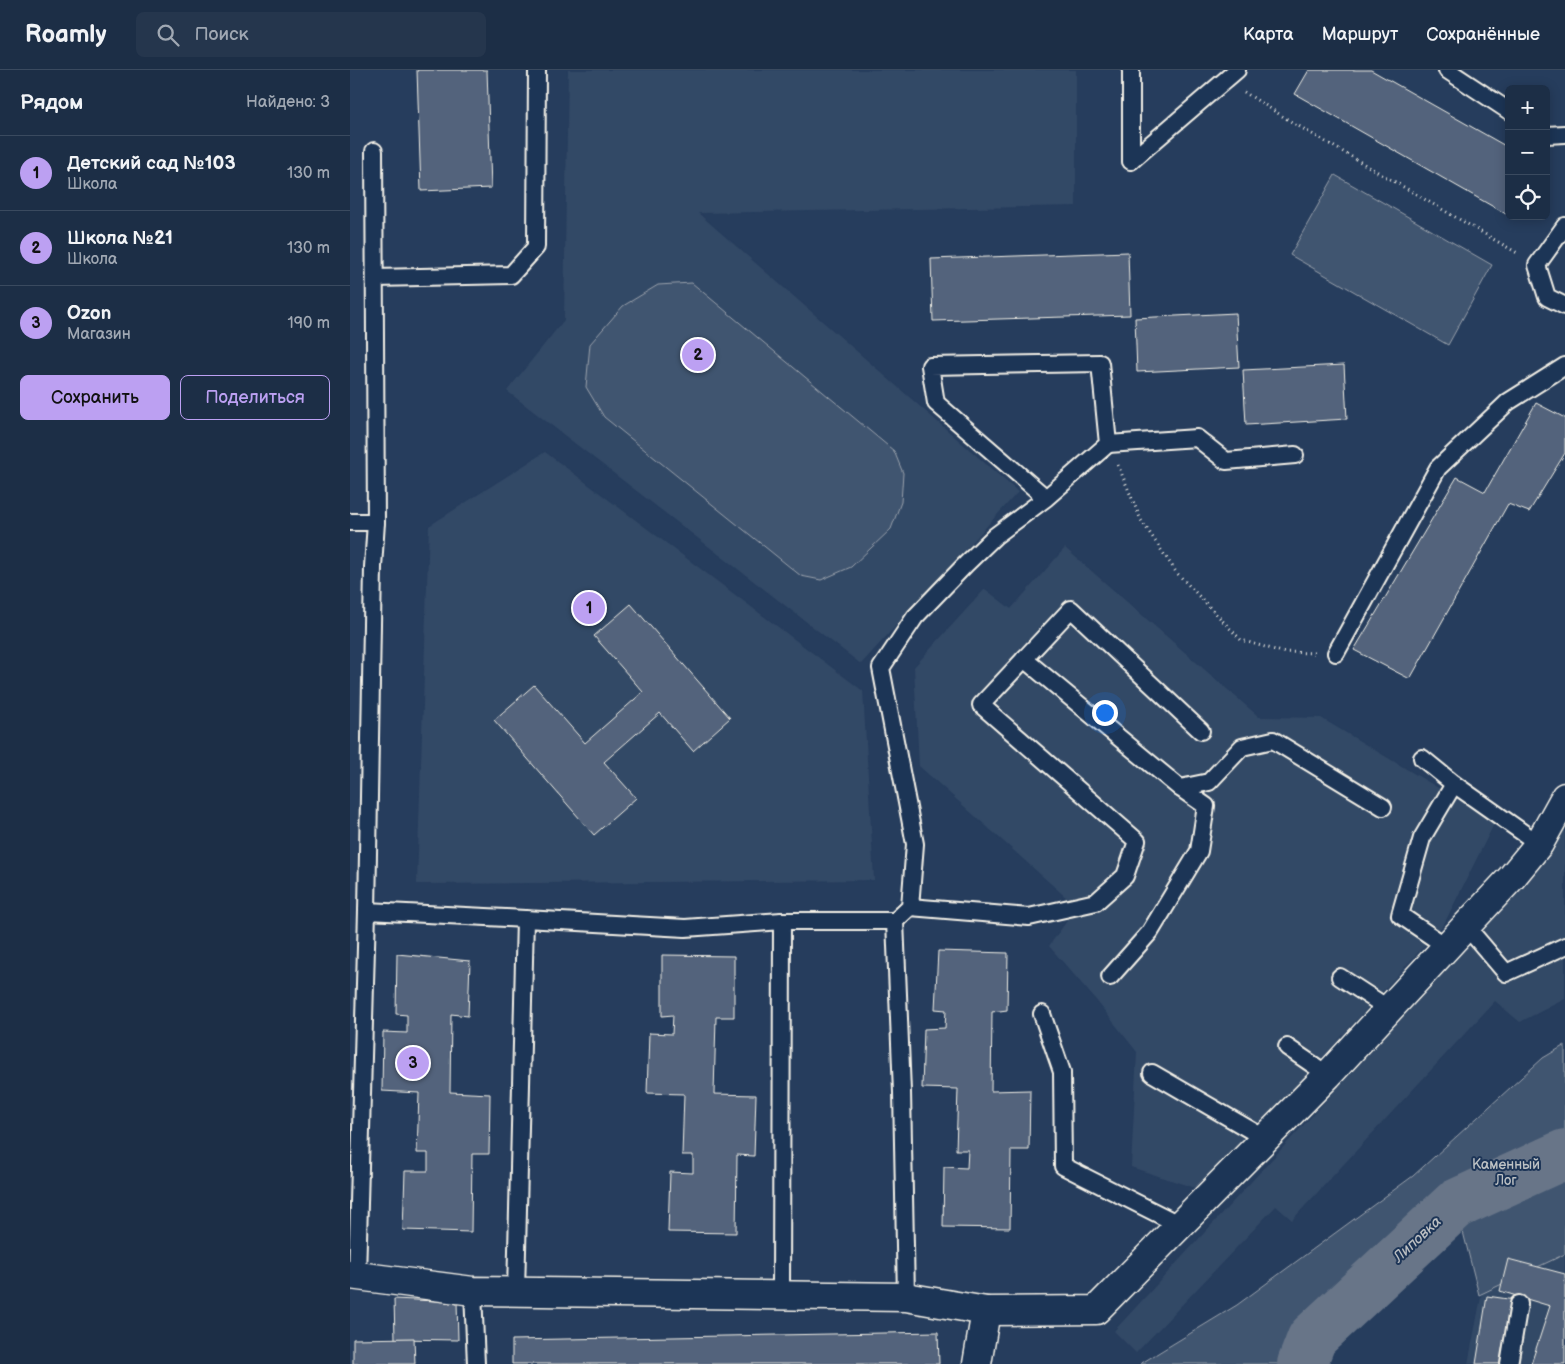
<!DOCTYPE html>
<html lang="ru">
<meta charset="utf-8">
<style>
body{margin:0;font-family:"Balsamiq Sans",sans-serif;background:#25364d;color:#f1f3f6}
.controls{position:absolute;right:15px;top:15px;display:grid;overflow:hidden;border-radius:8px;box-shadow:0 2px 12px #0003}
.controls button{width:45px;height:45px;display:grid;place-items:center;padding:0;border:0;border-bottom:1px solid #3a4a5f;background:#1c2e46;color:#f1f3f6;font:25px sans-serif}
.you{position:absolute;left:754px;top:642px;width:18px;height:18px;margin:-12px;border:4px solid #fff;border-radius:50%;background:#1a73e8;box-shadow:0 0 0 8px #1a73e833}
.badge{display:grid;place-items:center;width:32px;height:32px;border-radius:50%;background:#bca0f2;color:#111;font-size:16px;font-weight:700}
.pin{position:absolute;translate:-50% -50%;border:2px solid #fff;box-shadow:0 1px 5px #0006}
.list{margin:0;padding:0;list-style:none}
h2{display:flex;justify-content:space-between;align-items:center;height:65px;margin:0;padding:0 20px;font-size:21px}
h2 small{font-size:16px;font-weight:400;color:#a0a8b3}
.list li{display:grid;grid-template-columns:32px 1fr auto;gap:15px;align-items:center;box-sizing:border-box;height:75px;padding:0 20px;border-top:1px solid #3a4a5f}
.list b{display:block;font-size:19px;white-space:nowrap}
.list p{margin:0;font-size:16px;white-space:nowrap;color:#a0a8b3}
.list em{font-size:16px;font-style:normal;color:#a0a8b3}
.actions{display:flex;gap:10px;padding:15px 20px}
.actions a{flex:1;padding:11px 0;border:1px solid #bca0f2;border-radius:8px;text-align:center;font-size:18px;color:#bca0f2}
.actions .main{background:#bca0f2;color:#111}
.icon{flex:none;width:28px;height:28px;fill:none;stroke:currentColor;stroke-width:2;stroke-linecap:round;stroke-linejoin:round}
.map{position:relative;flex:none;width:1215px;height:1294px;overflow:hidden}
header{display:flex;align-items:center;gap:30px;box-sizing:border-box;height:70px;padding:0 25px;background:#1c2e46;border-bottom:1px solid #3a4a5f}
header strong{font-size:24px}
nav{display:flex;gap:28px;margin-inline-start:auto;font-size:18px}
.search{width:350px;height:45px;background:#25364d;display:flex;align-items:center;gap:12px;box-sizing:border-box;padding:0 18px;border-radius:8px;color:#a0a8b3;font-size:19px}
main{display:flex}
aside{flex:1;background:#1c2e46}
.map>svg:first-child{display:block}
</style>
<header>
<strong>Roamly</strong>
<div class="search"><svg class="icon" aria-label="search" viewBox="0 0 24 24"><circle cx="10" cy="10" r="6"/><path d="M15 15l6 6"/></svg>Поиск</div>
<nav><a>Карта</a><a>Маршрут</a><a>Сохранённые</a></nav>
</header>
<main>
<aside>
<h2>Рядом<small>Найдено: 3</small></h2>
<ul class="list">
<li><span class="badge">1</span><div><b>Детский сад №103</b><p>Школа</p></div><em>130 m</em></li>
<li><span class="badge">2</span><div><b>Школа №21</b><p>Школа</p></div><em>130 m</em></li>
<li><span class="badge">3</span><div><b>Ozon</b><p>Магазин</p></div><em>190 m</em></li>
</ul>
<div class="actions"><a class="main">Сохранить</a><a>Поделиться</a></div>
</aside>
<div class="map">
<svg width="1215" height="1294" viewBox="0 0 1215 1294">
<rect width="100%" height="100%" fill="#263d5d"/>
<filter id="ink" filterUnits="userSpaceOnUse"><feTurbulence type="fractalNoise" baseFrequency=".02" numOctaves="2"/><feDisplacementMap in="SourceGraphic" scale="10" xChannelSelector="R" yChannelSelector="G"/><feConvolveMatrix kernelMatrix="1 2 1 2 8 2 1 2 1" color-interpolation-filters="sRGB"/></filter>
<g filter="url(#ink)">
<g fill="#334966">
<polygon points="218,0 726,0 726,136 348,143 668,422 511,594 157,321 214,250"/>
<polygon points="195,382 513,621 524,810 67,814 79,456"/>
<polygon points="715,478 909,647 971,648 1145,752 1094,854 939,1024 848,1119 781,1097 787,982 746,930 699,876 727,837 569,696 564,597 635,519 661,539"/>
<polygon points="1215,755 1215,929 1170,952 1145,931 942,1150 926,1136 786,1283 764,1261 1187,801"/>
<polygon points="1215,1183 1215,1294 1118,1294 1132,1222"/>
</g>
<g fill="#40546f" stroke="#9aa2ac">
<polygon points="985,105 1142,195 1098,275 940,185"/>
<polygon points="342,213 544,381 553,403 551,432 541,459 501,497 471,510 451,506 254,347 236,317 240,274 273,236 308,215"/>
<polygon points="1215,975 1215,1184 1129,1225 1106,1134 962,1268 952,1294 790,1294 887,1235 1063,1106 1193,988"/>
</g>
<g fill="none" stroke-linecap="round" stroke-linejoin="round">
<polyline stroke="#677588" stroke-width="50" points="952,1294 962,1268 1106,1134 1215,1084"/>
</g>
<g fill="#52647b" stroke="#f4f1e8">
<polygon points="67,0 137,0 141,118 71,121"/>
<polygon points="959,0 1021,0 1159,78 1159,139 1156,144 945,24"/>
<polygon points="778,182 780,245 583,251 581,189"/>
<polygon points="886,243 889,297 787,302 785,248"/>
<polygon points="994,295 997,349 896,355 893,300"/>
<polygon points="1186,333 1215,348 1215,383 1179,442 1158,434 1060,609 1004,580 1107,407 1135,422"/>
<polygon points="281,534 380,648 343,681 310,643 254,692 286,728 244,765 144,650 184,615 235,673 293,622 244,566"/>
<polygon points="588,881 658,883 657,940 642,942 641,1021 680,1020 679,1080 661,1080 660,1158 593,1157 594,1097 617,1098 618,1080 606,1080 608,1019 572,1018 574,959 595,958 596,940 585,939"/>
<polygon points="47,884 120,891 118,946 101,944 100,1022 140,1024 139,1084 122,1084 121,1162 53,1160 55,1101 78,1101 78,1083 67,1083 69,1023 32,1021 33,962 57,963 57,945 46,944"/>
<polygon points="312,885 384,886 384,947 366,947 364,1024 406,1025 404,1086 387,1085 386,1163 318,1162 320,1102 343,1103 343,1085 332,1085 334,1024 297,1023 299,963 322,964 323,945 312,946"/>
<polygon points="1158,1189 1215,1204 1215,1294 1181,1294 1200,1236 1150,1221"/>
<polygon points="1137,1226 1165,1230 1155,1294 1126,1294"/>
<polygon points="44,1229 107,1232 108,1270 45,1269"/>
<polygon points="588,1262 589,1294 162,1294 162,1270"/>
<polygon points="64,1268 65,1294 3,1294 3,1269"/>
</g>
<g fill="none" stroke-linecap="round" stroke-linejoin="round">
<defs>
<g id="lane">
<polyline points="1097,0 1159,41"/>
<polyline points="1196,65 1215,64"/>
<polyline points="24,81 26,452 23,497 17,841 175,849"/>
<polyline points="781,91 887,0"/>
<polyline points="781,91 781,0"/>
<polyline points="1215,156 1187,195 1197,227 1215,236"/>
<polyline points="25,208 161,205 186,177 187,0"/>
<polyline points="758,374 847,368 876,391 945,385"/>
<polyline points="0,452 26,452"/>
<polyline points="986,583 1088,398 1158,332 1215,296"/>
<polyline points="674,589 830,718 859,712 892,677 923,670 1033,737"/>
<polyline points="1072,688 1104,714 1189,774"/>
<polyline points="560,837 679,847 746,832 775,806 787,771 631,635 721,539 851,661"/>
<polyline points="1116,856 1156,903 1215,876"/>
<polyline points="1097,877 1050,845 1072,768 1104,714"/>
<polyline points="760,907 800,862 849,781 856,736 830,718"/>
<polyline points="990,907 1039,939"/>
<polyline points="692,944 712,1002 713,1096 830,1155"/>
<polyline points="937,977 978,1005"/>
<polyline points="802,1003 916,1069"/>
<polyline points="7,1206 17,841"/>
<polyline points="123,1221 126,1294"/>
<polyline points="166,1222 175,849 335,858 432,851"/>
<polyline points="431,1225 432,851 545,851"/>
<polyline points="556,1227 552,1022 545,851 560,837 565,774 531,598 565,547 616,494 645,466 696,428 758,374 750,293 580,296 586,333 696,428"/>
<polyline points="1159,1294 1169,1234"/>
</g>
<g id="street">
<polyline points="0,1205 123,1221 556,1227 636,1241 746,1240 978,1005 1116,856 1162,807 1189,774 1215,727"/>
<polyline points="627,1294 636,1241"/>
</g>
</defs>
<use href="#lane" stroke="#f4f1e8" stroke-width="20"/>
<use href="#street" stroke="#f4f1e8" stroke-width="31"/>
<g stroke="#f4f1e8" stroke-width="3" stroke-dasharray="1 4" stroke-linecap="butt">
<polyline points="894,22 945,54 1169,184"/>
<polyline points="768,395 791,450 826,502 891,570 932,582 964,583"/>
</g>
<use href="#lane" stroke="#1d3557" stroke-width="16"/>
<use href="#street" stroke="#1d3557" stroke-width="28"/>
</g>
</g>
<g text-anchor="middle" stroke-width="4" stroke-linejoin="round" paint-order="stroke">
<g font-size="14" fill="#bec2c4" stroke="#1d3557">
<text x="1156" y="1099">Каменный<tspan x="1156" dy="16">Лог</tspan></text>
</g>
<g font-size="15" font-style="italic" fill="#bcbfc2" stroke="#1d3557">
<text transform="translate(1067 1169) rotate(-43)" y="5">Липовка</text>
</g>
</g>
</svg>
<div class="controls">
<button>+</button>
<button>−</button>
<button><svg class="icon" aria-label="locate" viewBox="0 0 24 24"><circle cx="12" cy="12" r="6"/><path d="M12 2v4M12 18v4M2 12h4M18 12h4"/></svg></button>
</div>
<div class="you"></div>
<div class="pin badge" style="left:239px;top:538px">1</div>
<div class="pin badge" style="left:348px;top:285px">2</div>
<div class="pin badge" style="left:63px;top:993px">3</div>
</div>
</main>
